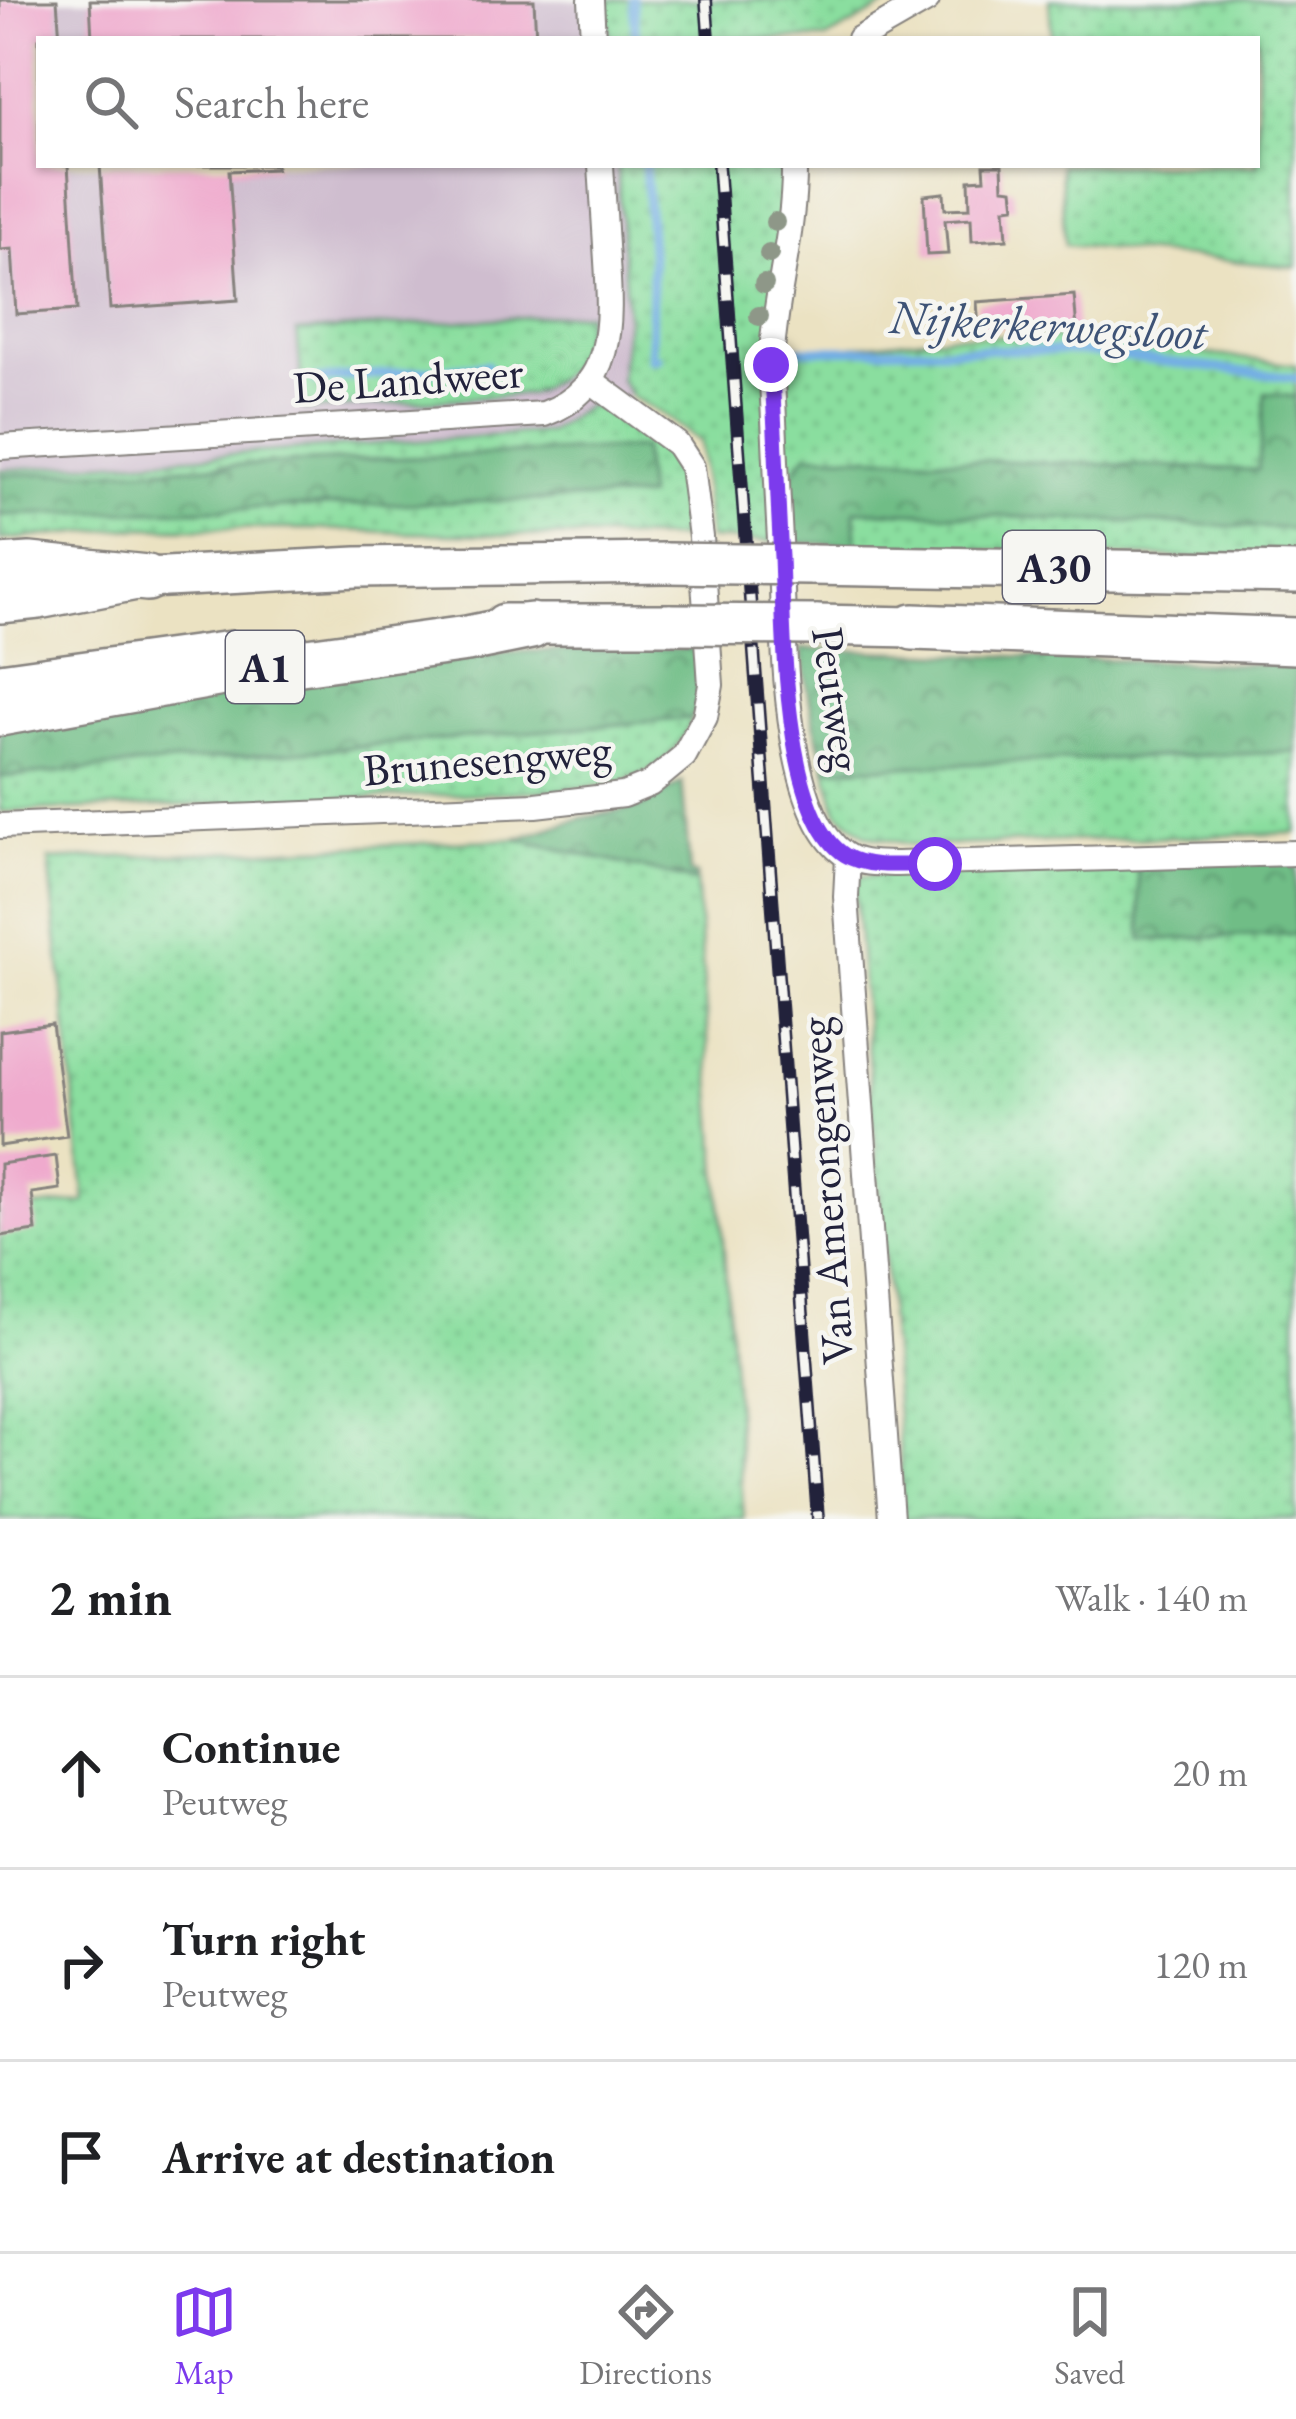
<!DOCTYPE html>
<meta charset="utf-8">
<style>
body{margin:0;font-family:"EB Garamond",serif;background:#f2f2f2;color:#202124}
.stop{position:absolute;width:36px;height:36px;margin:-27px;border:9px solid #7c3aed;border-radius:50%;background:#fff}
.stop.end{background:#7c3aed;border-color:#fff;box-shadow:0 3px 12px #0008}
.list{margin:0;padding:0;list-style:none}
h2{display:flex;justify-content:space-between;align-items:center;height:156px;margin:0;padding:0 48px;font-size:51px}
h2 small{font-size:39px;font-weight:400;color:#757577}
.list li{display:grid;grid-template-columns:78px 1fr auto;gap:36px;align-items:center;box-sizing:border-box;height:192px;padding:0 48px;border-top:3px solid #e0e0e0}
.list b{display:block;font-size:45px;white-space:nowrap}
.list p{margin:0;font-size:39px;white-space:nowrap;color:#757577}
.list em{font-size:39px;font-style:normal;color:#757577}
.icon{flex:none;width:66px;height:66px;fill:none;stroke:currentColor;stroke-width:2;stroke-linecap:round;stroke-linejoin:round}
.map{position:relative;flex:none;width:1296px;height:1519px;overflow:hidden}
.search{position:absolute;background:#fff;box-shadow:0 3px 9px #0004;left:36px;right:36px;top:36px;height:132px;display:flex;align-items:center;gap:30px;box-sizing:border-box;padding:0 42px;border-radius:0px;color:#757577;font-size:45px}
.sheet{height:732px;background:#fff}
nav{display:flex;justify-content:space-around;align-items:center;box-sizing:border-box;height:168px;border-top:3px solid #e0e0e0;background:#fff;font-size:33px;color:#757577}
nav a{display:grid;justify-items:center;gap:6px}
nav .on{color:#7c3aed}
.map>svg:first-child{display:block}
</style>
<div class="map">
<svg width="1296" height="1519" viewBox="0 0 1296 1519">
<defs>
<pattern id="grass-dots" width="8" height="8" patternUnits="userSpaceOnUse" patternTransform="scale(3)"><rect width="8" height="8" fill="#8ade9f"/><path d="M2 2h.1M6 6h.1" fill="none" stroke="#77be8a" stroke-width="1.8" stroke-linecap="round"/></pattern>
<pattern id="forest-crowns" width="20" height="18" patternUnits="userSpaceOnUse" patternTransform="scale(3)"><rect width="20" height="18" fill="#6fbd86"/><path d="M2 6a3 3 0 1 1 6 0M12 15a3 3 0 1 1 6 0" fill="none" stroke="#5b996f"/></pattern>
</defs>
<rect width="100%" height="100%" fill="#f6f6f2"/>
<filter id="ink" filterUnits="userSpaceOnUse"><feTurbulence type="fractalNoise" baseFrequency=".00833" numOctaves="2"/><feDisplacementMap in="SourceGraphic" scale="24" xChannelSelector="R" yChannelSelector="G"/><feConvolveMatrix kernelMatrix="1 2 1 2 8 2 1 2 1" color-interpolation-filters="sRGB"/></filter>
<filter id="wash" filterUnits="userSpaceOnUse"><feTurbulence type="fractalNoise" baseFrequency=".004" numOctaves="4" result="noise"/><feDisplacementMap in="SourceGraphic" scale="48" xChannelSelector="R" yChannelSelector="G"/><feGaussianBlur stdDeviation="2.7" result="paint"/><feColorMatrix in="noise" values="0 0 0 0 0 0 0 0 0 0 0 0 0 0 0 0 0 1.4 0 .05"/><feComposite in="paint" operator="in"/></filter>
<g filter="url(#wash)">
<rect width="100%" height="100%" fill="#ebe2c2"/>
<polygon fill="#cfbdcf" points="0,0 619,0 621,39 39,39 39,165 630,165 640,321 618,449 0,475"/>
<g fill="url(#grass-dots)" stroke="#56806d" stroke-width="3">
<polygon points="607,0 897,0 826,39 610,39"/>
<polygon points="1049,0 1296,0 1296,267 1065,245 1060,165 1257,165 1257,39 1052,39"/>
<polygon points="617,165 786,165 772,542 709,539 700,442 666,416 632,397 620,379 627,317"/>
<path d="M587,313C582,360 572,373 530,394L304,410L297,332Z"/>
<polygon points="955,335 1081,338 1296,365 1296,397 1265,394 1259,470 807,454 785,484 780,354"/>
<path d="M587,406C624,406 671,444 682,480C688,499 689,520 692,539L409,533L322,529L131,528L0,540V515L646,497L642,448L0,475V470L548,432Z"/>
<polygon points="855,510 1296,529 1296,562 856,545"/>
<path d="M692,718C666,786 608,785 546,791L0,812V777Z"/>
<polygon points="1296,752 1296,833 917,846 866,835 837,812 826,769"/>
<polygon points="516,839 696,881 744,1519 0,1519 0,1211 85,1202 49,860"/>
<polygon points="1137,863 1143,940 1296,934 1296,1519 903,1519 900,1451 854,878 884,873"/>
</g>
<g fill="url(#forest-crowns)" stroke="#487060" stroke-width="3">
<polygon points="1265,393 1296,397 1296,529 855,510 856,545 791,543 785,485 807,454 1258,470"/>
<polygon points="642,448 647,497 0,515 0,475"/>
<polygon points="698,649 699,700 692,718 0,777 0,721 401,653"/>
<polygon points="801,649 1296,666 1296,752 826,769 813,718"/>
<polygon points="682,782 690,873 696,875 696,881 516,839 582,818 641,807"/>
<polygon points="1296,858 1296,934 1142,940 1137,863"/>
</g>
<g fill="none" stroke-linecap="round" stroke-linejoin="round">
<g stroke="#73afe4" stroke-width="9">
<polyline points="633,0 636,39"/>
<polyline points="645,165 652,265 651,359 658,358"/>
<polyline points="795,350 979,349 1082,352 1296,378"/>
<polyline points="315,380 487,365"/>
</g>
</g>
<g id="blocks">
<g fill="#efaacd">
<polygon points="0,0 57,0 60,39 39,39 39,165 68,165 77,310 16,314 12,249 0,250"/>
<polygon points="90,0 534,0 536,39 92,39"/>
<polygon points="100,165 276,165 276,169 229,171 238,300 110,309"/>
<polygon points="984,165 1002,165 1003,188 1013,189 1015,207 1005,208 1007,239 972,241 971,218 945,220 948,254 927,255 924,195 944,193 945,209 970,208 969,180 985,179"/>
<polygon points="1074,295 1077,330 1032,332 1032,325 979,329 977,302"/>
<polygon points="52,1024 67,1136 0,1146 0,1031"/>
<polygon points="56,1156 60,1189 32,1193 36,1231 0,1236 0,1164"/>
</g>
</g>
</g>
<g filter="url(#ink)">
<use href="#blocks" fill-opacity="0" stroke="#86827e" stroke-width="3"/>
<g fill="none" stroke-linecap="round" stroke-linejoin="round">
<defs>
<g id="minor">
<polyline points="591,0 593,39"/>
<polyline points="859,39 927,0"/>
<path d="M794,165C795,233 774,297 771,365C775,429 777,493 781,557C784,629 781,809 844,854C859,865 880,863 897,864L1296,853"/>
<path d="M0,447L544,414C615,388 611,323 607,261C605,229 603,197 601,165"/>
<polyline points="0,826 536,805 623,795 650,784 684,756 705,717 711,685 701,537 692,467 677,444 590,380"/>
<polyline points="848,857 846,897 891,1519"/>
</g>
<g id="trunk">
<polyline points="811,565 1296,573"/>
<polyline points="0,603 38,599 147,578 357,567 667,563"/>
<polyline points="504,624 672,624"/>
<polyline points="816,625 913,627"/>
<polyline points="0,683 231,651"/>
</g>
<g id="motorway">
<polyline points="0,568 30,566 147,578"/>
<polyline points="913,627 1296,641"/>
<polyline points="0,713 228,672 467,639 531,626"/>
</g>
</defs>
<use href="#minor" stroke="#86827e" stroke-width="28"/>
<use href="#trunk" stroke="#86827e" stroke-width="44"/>
<use href="#motorway" stroke="#86827e" stroke-width="50"/>
<use href="#minor" stroke="#fff" stroke-width="24"/>
<use href="#trunk" stroke="#fff" stroke-width="39"/>
<use href="#motorway" stroke="#fff" stroke-width="45"/>
<defs>
<g id="rail">
<polyline points="706,0 709,39"/>
<polyline points="718,165 818,1519"/>
</g>
</defs>
<use href="#rail" stroke="#22223b" stroke-width="14"/>
<use href="#rail" stroke="#f6f6f2" stroke-width="9" stroke-dasharray="27" stroke-linecap="butt"/>
<defs>
<g id="trunk-bridge">
<polyline points="667,563 811,565"/>
<polyline points="672,624 816,625"/>
</g>
</defs>
<use href="#trunk-bridge" stroke="#86827e" stroke-width="44" stroke-linecap="butt"/>
<use href="#trunk-bridge" stroke="#fff" stroke-width="39"/>
</g>
<g fill="#8e9788">
<circle cx="775" cy="222" r="10"/>
<circle cx="769" cy="254" r="10"/>
<circle cx="764" cy="284" r="10"/>
<circle cx="759" cy="316" r="10"/>
</g>
</g>
<g fill="none" stroke-linecap="round" stroke-linejoin="round" filter="url(#ink)">
<path stroke="#7c3aed" stroke-width="15" d="M771,365C776,429 777,493 781,557C784,627 782,814 845,855C868,870 908,864 935,864"/>
</g>
<g text-anchor="middle" stroke-width="9" stroke-linejoin="round" paint-order="stroke">
<g fill="#f6f6f2" stroke="#626272" stroke-width="3">
<rect x="1003" y="531" width="102" height="72" rx="9"/>
<rect x="226" y="631" width="78" height="72" rx="9"/>
</g>
<g font-size="42" font-weight="bold" fill="#22223b">
<text x="1054" y="582">A30</text>
<text x="265" y="682">A1</text>
</g>
<g font-size="45" fill="#22223b" stroke="#f6f6f2">
<text transform="translate(408 379) rotate(-4)" y="16">De Landweer</text>
<text transform="translate(838 699) rotate(82)" y="16">Peutweg</text>
<text transform="translate(487 759) rotate(-5)" y="16">Brunesengweg</text>
<text transform="translate(825 1191) rotate(-94)" y="16">Van Amerongenweg</text>
</g>
<g font-size="48" font-style="italic" fill="#3e5376" stroke="#f6f6f2">
<text transform="translate(1048 324) rotate(3)" y="17">Nijkerkerwegsloot</text>
</g>
</g>
</svg>
<div class="stop" style="left:935px;top:864px"></div>
<div class="stop end" style="left:771px;top:365px"></div>
<div class="search"><svg class="icon" aria-label="search" viewBox="0 0 24 24"><circle cx="10" cy="10" r="6"/><path d="M15 15l6 6"/></svg>Search here</div>
</div>
<section class="sheet">
<h2>2 min<small>Walk · 140 m</small></h2>
<ul class="list">
<li><svg class="icon" aria-label="ahead" viewBox="0 0 24 24"><path d="M12 20V5M6 11l6-6 6 6"/></svg><div><b>Continue</b><p>Peutweg</p></div><em>20 m</em></li>
<li><svg class="icon" aria-label="right" viewBox="0 0 24 24"><path d="M7 20v-9h11M14 6l5 5-5 5"/></svg><div><b>Turn right</b><p>Peutweg</p></div><em>120 m</em></li>
<li><svg class="icon" aria-label="arrive" viewBox="0 0 24 24"><path d="M6 21V4h12l-3 4 3 4H6"/></svg><div><b>Arrive at destination</b></div></li>
</ul>
</section>
<nav>
<a class="on"><svg class="icon" aria-label="map" viewBox="0 0 24 24"><path d="M3 6l6-2 6 2 6-2v14l-6 2-6-2-6 2zM9 4v14M15 6v14"/></svg>Map</a>
<a><svg class="icon" aria-label="directions" viewBox="0 0 24 24"><path d="M12 3l9 9-9 9-9-9zM9 14v-3h6M13 9l2 2-2 2"/></svg>Directions</a>
<a><svg class="icon" aria-label="saved" viewBox="0 0 24 24"><path d="M7 4h10v16l-5-4-5 4z"/></svg>Saved</a>
</nav>
